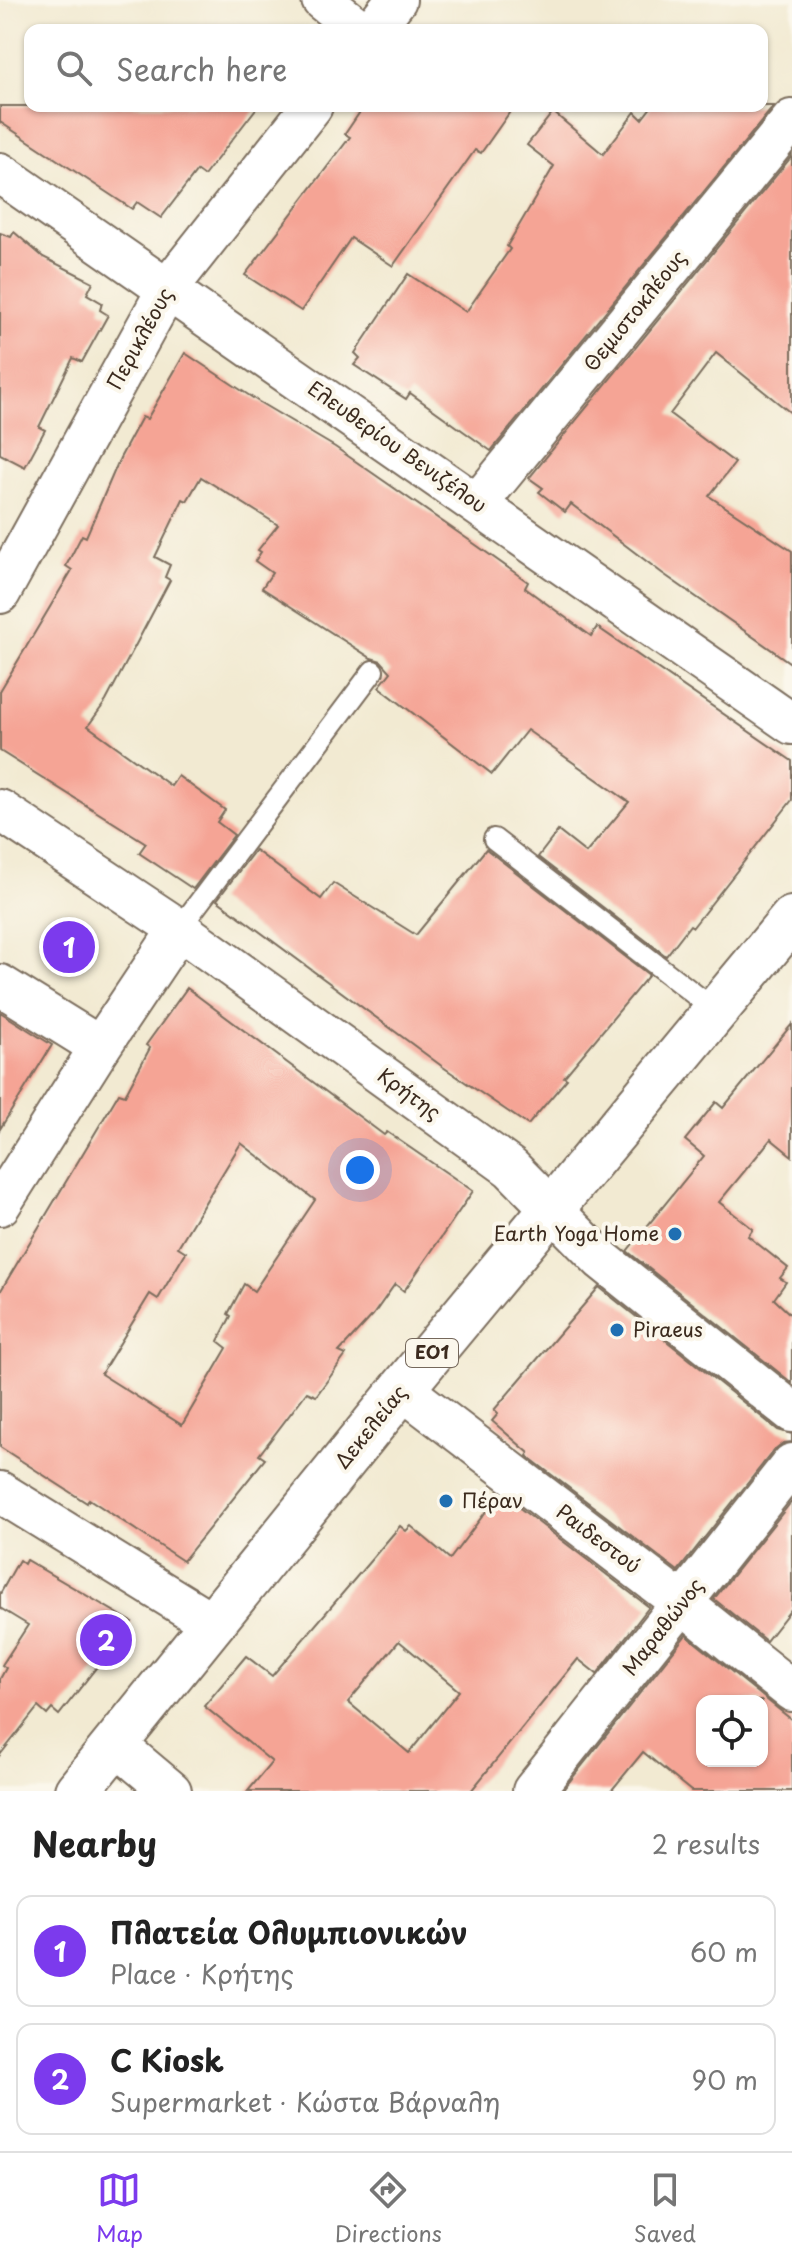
<!DOCTYPE html>
<meta charset="utf-8">
<style>
body{margin:0;font-family:"Playpen Sans",sans-serif;background:#f6f6f6;color:#222}
.controls{position:absolute;right:24px;bottom:24px;display:grid;overflow:hidden;border-radius:16px;box-shadow:0 2px 6px #0004}
.controls button{width:72px;height:72px;display:grid;place-items:center;padding:0;border:0;border-bottom:2px solid #e0e0e0;background:#fff;color:#222;font:40px sans-serif}
.you{position:absolute;left:360px;top:1170px;width:28px;height:28px;margin:-20px;border:6px solid #fff;border-radius:50%;background:#1a73e8;box-shadow:0 0 0 12px #1a73e833}
.badge{display:grid;place-items:center;width:52px;height:52px;border-radius:50%;background:#7c3aed;color:#fff;font-size:26px;font-weight:700}
.pin{position:absolute;translate:-50% -50%;border:4px solid #fff;box-shadow:0 2px 8px #0006}
.list{margin:0;padding:0;list-style:none}
h2{display:flex;justify-content:space-between;align-items:center;height:104px;margin:0;padding:0 32px;font-size:34px}
h2 small{font-size:26px;font-weight:400;color:#767676}
.list li{display:grid;grid-template-columns:52px 1fr auto;gap:24px;align-items:center;box-sizing:border-box;height:112px;margin:0 16px 16px;padding:0 16px;border:2px solid #e0e0e0;border-radius:16px}
.list b{display:block;font-size:30px;white-space:nowrap}
.list p{margin:0;font-size:26px;white-space:nowrap;color:#767676}
.list em{font-size:26px;font-style:normal;color:#767676}
.icon{flex:none;width:44px;height:44px;fill:none;stroke:currentColor;stroke-width:2;stroke-linecap:round;stroke-linejoin:round}
.map{position:relative;flex:none;width:792px;height:1791px;overflow:hidden}
.search{position:absolute;background:#fff;box-shadow:0 2px 6px #0004;left:24px;right:24px;top:24px;height:88px;display:flex;align-items:center;gap:20px;box-sizing:border-box;padding:0 28px;border-radius:16px;color:#767676;font-size:30px}
.sheet{height:360px;background:#fff}
nav{display:flex;justify-content:space-around;align-items:center;box-sizing:border-box;height:112px;border-top:2px solid #e0e0e0;background:#fff;font-size:22px;color:#767676}
nav a{display:grid;justify-items:center;gap:4px}
nav .on{color:#7c3aed}
.map>svg:first-child{display:block}
</style>
<div class="map">
<svg width="792" height="1791" viewBox="0 0 792 1791">
<rect width="100%" height="100%" fill="#fbf7ec"/>
<filter id="ink" filterUnits="userSpaceOnUse"><feTurbulence type="fractalNoise" baseFrequency=".0125" numOctaves="2"/><feDisplacementMap in="SourceGraphic" scale="16" xChannelSelector="R" yChannelSelector="G"/><feConvolveMatrix kernelMatrix="1 2 1 2 8 2 1 2 1" color-interpolation-filters="sRGB"/></filter>
<filter id="wash" filterUnits="userSpaceOnUse"><feTurbulence type="fractalNoise" baseFrequency=".006" numOctaves="4" result="noise"/><feDisplacementMap in="SourceGraphic" scale="32" xChannelSelector="R" yChannelSelector="G"/><feGaussianBlur stdDeviation="1.8" result="paint"/><feColorMatrix in="noise" values="0 0 0 0 0 0 0 0 0 0 0 0 0 0 0 0 0 1.4 0 .05"/><feComposite in="paint" operator="in"/></filter>
<g filter="url(#wash)">
<rect width="100%" height="100%" fill="#f2ead2"/>
<g id="blocks">
<g fill="#f5a495" fill-rule="evenodd">
<polygon points="0,106 258,106 204,176 197,171 161,218 137,202 132,209 0,122"/>
<polygon points="364,106 514,106 481,153 475,150 393,266 351,238 301,311 245,275 350,137 345,134"/>
<polygon points="652,106 774,106 491,451 410,393 406,399 354,365 360,358 355,353 408,274 466,312 510,249 507,246 554,166 527,145 553,112 603,154 635,112 642,119"/>
<polygon points="792,156 792,414 716,353 670,414 735,463 709,496 792,551 792,664 662,573 571,504 565,512 539,492 543,488 529,478"/>
<polygon points="14,232 43,257 93,282 87,294 102,303 100,310 108,315 82,362 73,358 39,427 45,430 25,467 0,454 0,233 11,237"/>
<polygon points="185,353 259,402 335,447 469,540 528,582 525,588 591,636 597,627 792,761 792,800 693,927 690,925 666,956 538,857 558,831 586,853 629,802 527,730 492,774 379,687 391,672 381,661 371,658 262,588 272,573 255,561 261,552 258,550 278,525 201,477 187,501 183,499 155,557 170,565 165,577 170,580 106,701 88,726 171,786 178,776 225,810 217,822 234,835 193,889 139,853 146,843 0,751 0,691 72,570 66,566 82,535 86,537 120,458 142,417 147,419"/>
<polygon points="486,849 649,975 564,1077 567,1079 528,1125 443,1067 217,900 255,850 321,899 333,883 416,935"/>
<path d="M187,988L384,1135L387,1132L473,1191L404,1291L395,1284L373,1315L339,1352L346,1355L316,1396L307,1392L259,1455L265,1459L183,1561L89,1499L87,1503L0,1447V1292L119,1093L125,1095L150,1048L146,1045ZM241,1143L315,1200L254,1291L244,1284L228,1314L231,1316L218,1341L227,1348L182,1425L101,1374L150,1294L158,1299L186,1252L178,1247Z"/>
<polygon points="0,1012 52,1045 0,1129"/>
<polygon points="792,1024 792,1156 771,1139 719,1202 753,1229 748,1236 788,1268 780,1278 786,1282 774,1299 792,1316 792,1383 627,1251 704,1156 685,1140 716,1102 723,1108"/>
<polygon points="599,1287 778,1430 792,1434 792,1442 783,1443 774,1450 678,1571 527,1456 529,1453 492,1421 498,1414 494,1410"/>
<path d="M500,1493L649,1607L597,1674L578,1659L471,1791H248L272,1762L204,1706L246,1656L272,1676L400,1526L406,1531L411,1526L450,1559ZM399,1641L459,1691L409,1753L348,1702Z"/>
<polygon points="792,1501 792,1608 766,1641 714,1599"/>
<polygon points="19,1560 24,1564 26,1560 132,1622 59,1715 52,1709 47,1715 38,1707 0,1755 0,1679 6,1668 2,1665 28,1625 0,1608 0,1594"/>
<path d="M686,1635L792,1720V1791H691L643,1752L611,1791H562ZM702,1701H762V1761H702Z"/>
</g>
</g>
</g>
<g filter="url(#ink)">
<use href="#blocks" fill-opacity="0" stroke="#7b6d5d" stroke-width="2"/>
<g fill="none" stroke-linecap="round" stroke-linejoin="round">
<defs>
<g id="lane">
<polyline points="494,839 716,1011"/>
<polyline points="179,929 373,671"/>
</g>
<g id="street">
<polyline points="322,0 360,30"/>
<polyline points="372,30 396,0"/>
<polyline points="0,173 792,724"/>
<polyline points="478,503 792,120"/>
<polyline points="0,593 168,288 312,106"/>
<polyline points="0,810 179,929 511,1168 602,1260 792,1412"/>
<polyline points="0,985 100,1047"/>
<polyline points="0,1205 100,1047 179,929"/>
<polyline points="402,1389 682,1603 792,1691"/>
<polyline points="0,1492 212,1623"/>
<polyline points="115,1744 171,1791"/>
<polyline points="533,1791 792,1464"/>
</g>
<polyline id="primary" points="77,1791 402,1389 792,919"/>
</defs>
<use href="#lane" stroke="#7b6d5d" stroke-width="24"/>
<use href="#street" stroke="#7b6d5d" stroke-width="44"/>
<use href="#primary" stroke="#7b6d5d" stroke-width="48"/>
<use href="#lane" stroke="#fff" stroke-width="20"/>
<use href="#street" stroke="#fff" stroke-width="40"/>
<use href="#primary" stroke="#fff" stroke-width="44"/>
</g>
</g>
<g fill="#1f6fb2" stroke="#fbf7ec" stroke-width="3">
<circle cx="675" cy="1234" r="8"/>
<circle cx="617" cy="1330" r="8"/>
<circle cx="446" cy="1501" r="8"/>
</g>
<g text-anchor="middle" stroke-width="8" stroke-linejoin="round" paint-order="stroke">
<rect fill="#fbf7ec" stroke="#75685c" stroke-width="2" x="406" y="1339" width="52" height="28" rx="6"/>
<g font-size="18" font-weight="bold" fill="#3b2a1e">
<text x="432" y="1359">ΕΟ1</text>
</g>
<g font-size="20" fill="#3b2a1e" stroke="#fbf7ec">
<text transform="translate(635 311) rotate(-51)" y="7">Θεμιστοκλέους</text>
<text transform="translate(140 339) rotate(-61)" y="7">Περικλέους</text>
<text transform="translate(397 447) rotate(35)" y="7">Ελευθερίου Βενιζέλου</text>
<text transform="translate(409 1094) rotate(36)" y="7">Κρήτης</text>
<text transform="translate(371 1427) rotate(-51)" y="7">Δεκελείας</text>
<text transform="translate(598 1539) rotate(37)" y="7">Ραιδεστού</text>
<text transform="translate(663 1627) rotate(-52)" y="7">Μαραθώνος</text>
</g>
<g font-size="20" fill="#3b2a1e" stroke="#fbf7ec" text-anchor="start">
<text x="659" y="1241" text-anchor="end">Earth Yoga Home</text>
<text x="633" y="1337">Piraeus</text>
<text x="462" y="1508">Πέραν</text>
</g>
</g>
</svg>
<div class="controls">
<button><svg class="icon" aria-label="locate" viewBox="0 0 24 24"><circle cx="12" cy="12" r="6"/><path d="M12 2v4M12 18v4M2 12h4M18 12h4"/></svg></button>
</div>
<div class="you"></div>
<div class="pin badge" style="left:69px;top:947px">1</div>
<div class="pin badge" style="left:106px;top:1640px">2</div>
<div class="search"><svg class="icon" aria-label="search" viewBox="0 0 24 24"><circle cx="10" cy="10" r="6"/><path d="M15 15l6 6"/></svg>Search here</div>
</div>
<section class="sheet">
<h2>Nearby<small>2 results</small></h2>
<ul class="list">
<li><span class="badge">1</span><div><b>Πλατεία Ολυμπιονικών</b><p>Place · Κρήτης</p></div><em>60 m</em></li>
<li><span class="badge">2</span><div><b>C Kiosk</b><p>Supermarket · Κώστα Βάρναλη</p></div><em>90 m</em></li>
</ul>
</section>
<nav>
<a class="on"><svg class="icon" aria-label="map" viewBox="0 0 24 24"><path d="M3 6l6-2 6 2 6-2v14l-6 2-6-2-6 2zM9 4v14M15 6v14"/></svg>Map</a>
<a><svg class="icon" aria-label="directions" viewBox="0 0 24 24"><path d="M12 3l9 9-9 9-9-9zM9 14v-3h6M13 9l2 2-2 2"/></svg>Directions</a>
<a><svg class="icon" aria-label="saved" viewBox="0 0 24 24"><path d="M7 4h10v16l-5-4-5 4z"/></svg>Saved</a>
</nav>
